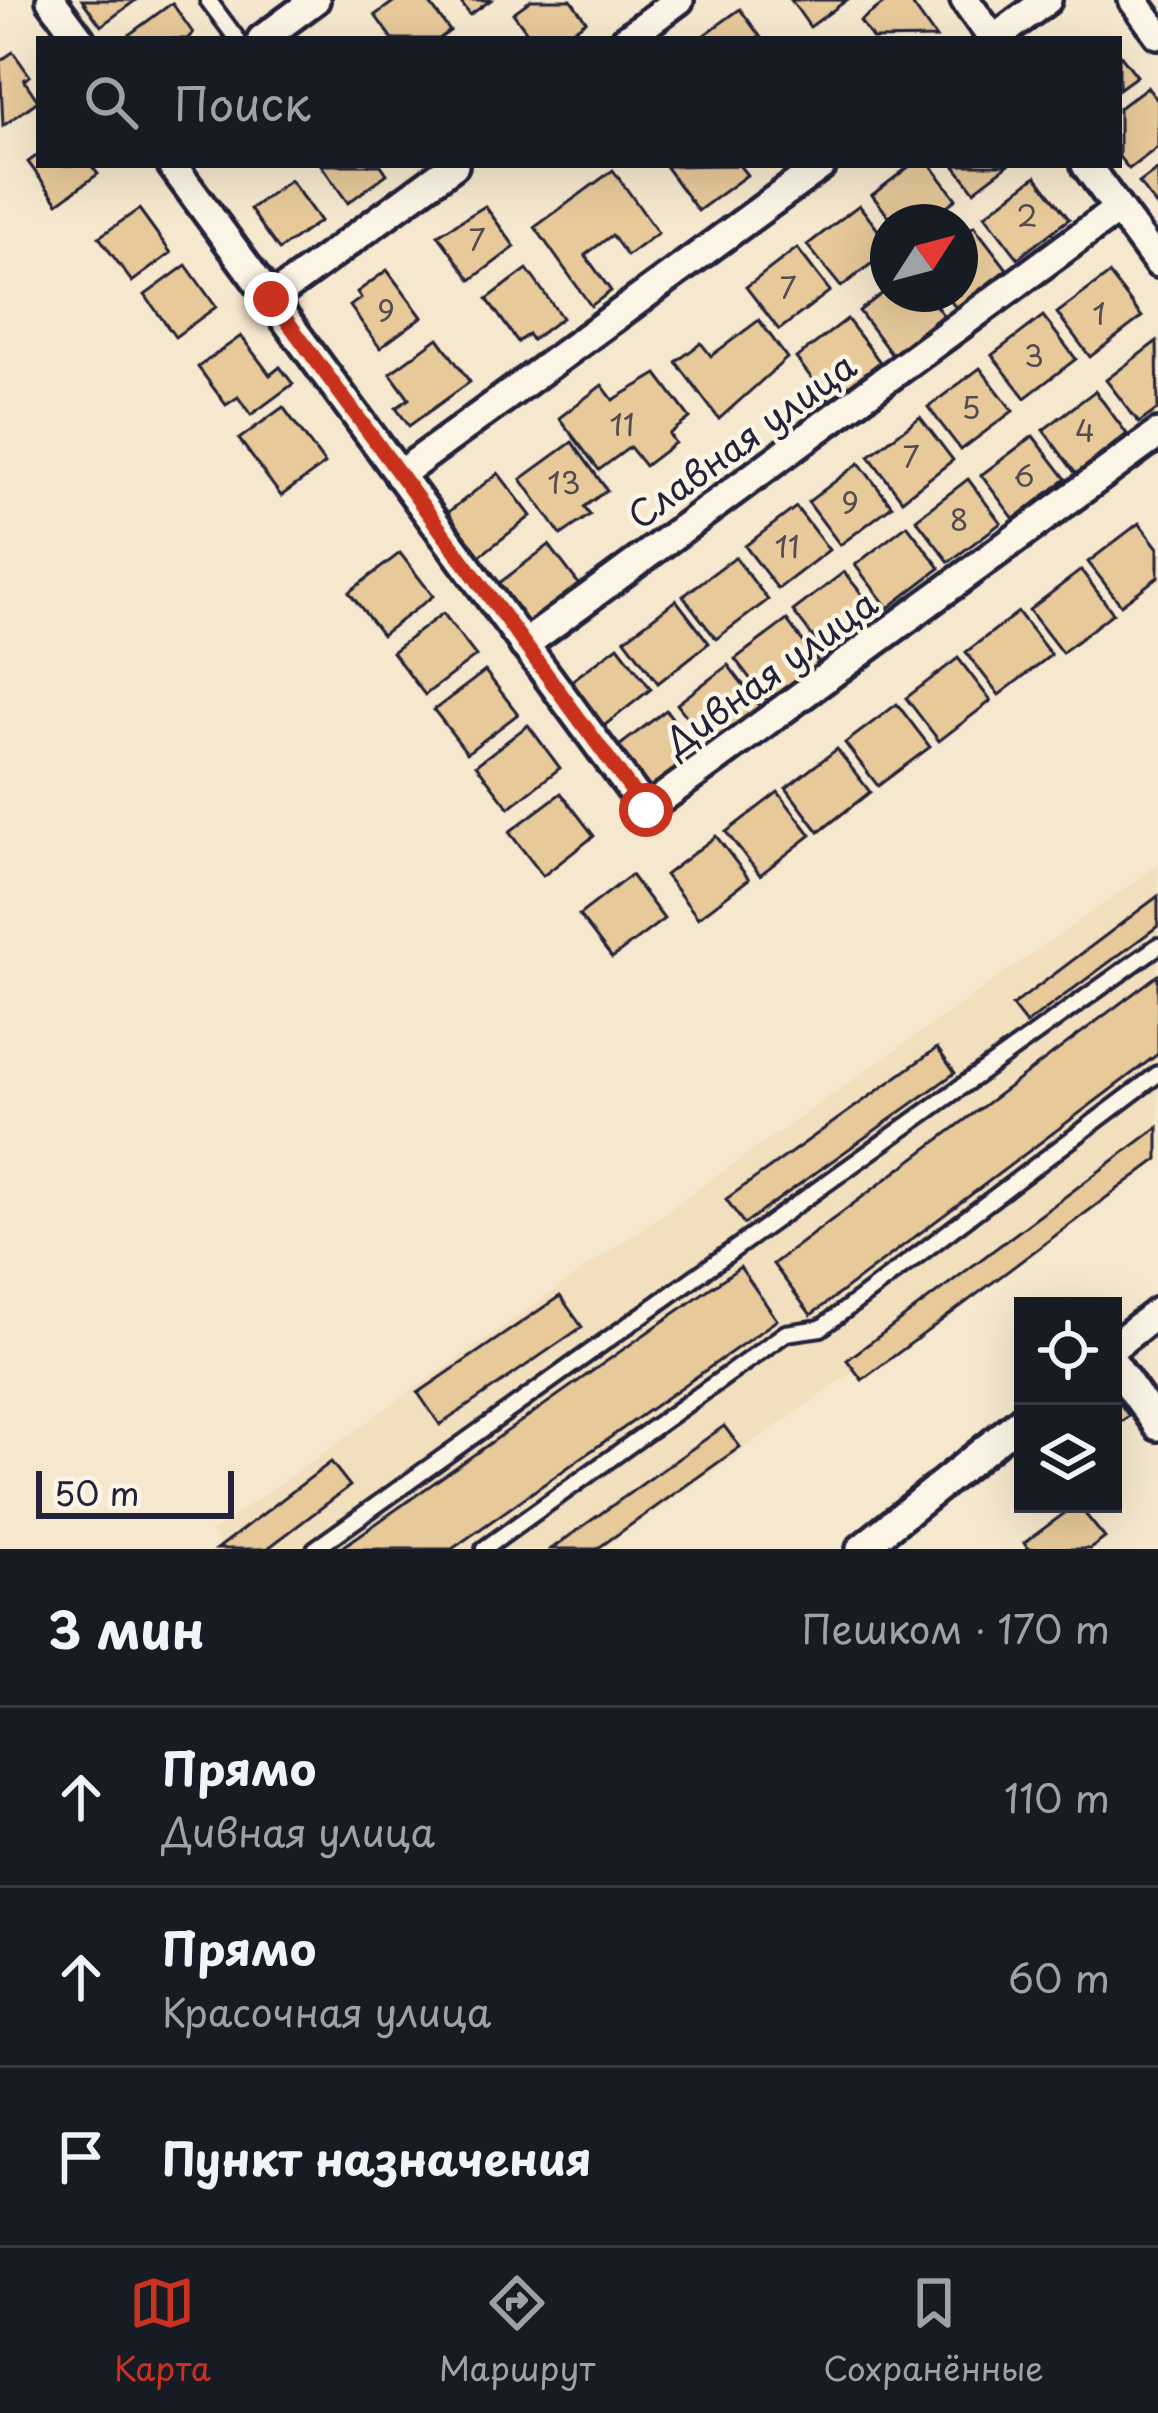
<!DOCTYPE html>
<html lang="ru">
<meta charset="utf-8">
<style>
body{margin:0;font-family:"Playpen Sans",sans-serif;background:#20242c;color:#f1f3f6}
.controls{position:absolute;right:36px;bottom:36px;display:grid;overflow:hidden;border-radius:0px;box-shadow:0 12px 48px #0002}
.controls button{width:108px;height:108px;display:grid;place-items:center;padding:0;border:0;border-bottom:3px solid #363941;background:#171b24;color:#f1f3f6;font:60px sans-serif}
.compass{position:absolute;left:870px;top:204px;width:108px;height:108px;border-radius:50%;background:#171b24;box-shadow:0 12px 48px #0002;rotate:54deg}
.scale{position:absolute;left:36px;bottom:30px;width:198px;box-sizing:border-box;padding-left:12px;border:6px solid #22223b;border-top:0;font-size:33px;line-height:42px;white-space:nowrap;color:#22223b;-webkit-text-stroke:9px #fcf5e5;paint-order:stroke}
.stop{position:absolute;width:36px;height:36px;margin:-27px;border:9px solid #c8321e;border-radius:50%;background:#fff}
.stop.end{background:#c8321e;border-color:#fff;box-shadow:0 3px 12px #0008}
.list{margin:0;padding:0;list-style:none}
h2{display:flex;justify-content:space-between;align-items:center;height:156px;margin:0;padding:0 48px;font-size:51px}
h2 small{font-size:39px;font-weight:400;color:#9ea1a6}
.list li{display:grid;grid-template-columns:78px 1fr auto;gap:36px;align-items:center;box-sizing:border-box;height:180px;padding:0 48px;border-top:3px solid #363941}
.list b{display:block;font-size:45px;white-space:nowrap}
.list p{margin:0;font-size:39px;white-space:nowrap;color:#9ea1a6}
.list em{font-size:39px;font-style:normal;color:#9ea1a6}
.icon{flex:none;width:66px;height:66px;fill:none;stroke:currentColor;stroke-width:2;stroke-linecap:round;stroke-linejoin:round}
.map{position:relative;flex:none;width:1158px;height:1549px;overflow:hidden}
.search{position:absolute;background:#171b24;box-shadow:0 12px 48px #0002;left:36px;right:36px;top:36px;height:132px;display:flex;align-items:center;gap:30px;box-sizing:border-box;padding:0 42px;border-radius:0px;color:#9ea1a6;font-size:45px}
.sheet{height:696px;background:#171b24}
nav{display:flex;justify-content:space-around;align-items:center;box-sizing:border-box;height:168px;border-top:3px solid #363941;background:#171b24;font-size:33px;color:#9ea1a6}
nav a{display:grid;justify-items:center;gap:6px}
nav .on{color:#c8321e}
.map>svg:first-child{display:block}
</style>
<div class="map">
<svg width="1158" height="1549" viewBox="0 0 1158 1549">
<rect width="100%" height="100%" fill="#f6e8ce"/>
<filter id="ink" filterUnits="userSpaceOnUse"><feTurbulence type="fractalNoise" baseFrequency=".00833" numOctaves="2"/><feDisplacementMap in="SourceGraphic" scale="24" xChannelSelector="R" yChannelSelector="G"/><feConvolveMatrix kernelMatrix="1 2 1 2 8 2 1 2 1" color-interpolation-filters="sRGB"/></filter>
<g filter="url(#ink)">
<polygon fill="#f2dfbe" points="1158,865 1158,1157 602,1549 223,1549 211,1532"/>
<g fill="#e7c99a" stroke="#22223b" stroke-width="3">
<polygon points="82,0 136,0 101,26"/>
<polygon points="396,0 427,0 450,31 439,39 392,39 375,15"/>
<polygon points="459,0 491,0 470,15"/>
<polygon points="531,0 571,0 586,21 562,39 532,39 513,13"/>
<polygon points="791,0 847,0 810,27"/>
<polygon points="888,0 909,0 936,38 873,39 860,21"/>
<polygon points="172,3 193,33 187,39 123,39"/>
<polygon points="740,9 762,39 700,39 700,38"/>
<polygon points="13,52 30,76 24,80 38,101 3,126 0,61"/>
<polygon points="1119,53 1137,76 1119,89"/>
<polygon points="1147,87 1158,101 1158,147 1129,169 1119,157 1119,108"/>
<polygon points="39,154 39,165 91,165 98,174 58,203 28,162"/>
<polygon points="321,165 381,165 387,174 348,203"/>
<polygon points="739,165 747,175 698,211 665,166"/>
<polygon points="911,165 931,165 956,199 926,222 893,222 872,195"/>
<polygon points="954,165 1008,165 974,191"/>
<polygon points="1158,169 1158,208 1139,183"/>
<polygon points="613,170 658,233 627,256 612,235 585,255 611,291 591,306 535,227"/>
<polygon points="1036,176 1069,219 1018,258 985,215"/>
<polygon points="290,180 320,221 279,250 250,209"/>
<polygon points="859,205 888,243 888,251 841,287 807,245"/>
<polygon points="485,206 515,247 471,280 438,235"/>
<polygon points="139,209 171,253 132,282 99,237"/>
<polygon points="974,226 1007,269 956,308 945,294 960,294 960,236"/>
<polygon points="797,248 830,291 779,330 746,287"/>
<polygon points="186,265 216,307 175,337 145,295"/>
<polygon points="527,269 562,318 532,340 528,334 518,342 487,299"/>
<polygon points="387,270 422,317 380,348 350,306 361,298 357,292"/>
<polygon points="1109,274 1142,317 1090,357 1057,313"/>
<polygon points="888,289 888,294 927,294 943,315 892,355 859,311"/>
<polygon points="1043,316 1076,359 1025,398 992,355"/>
<polygon points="847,319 880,362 829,401 796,358"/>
<polygon points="759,320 787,358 719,419 676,362 701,343 711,356"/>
<polygon points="241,336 270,375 280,367 293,384 251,415 238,397 226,405 198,367"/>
<polygon points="438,338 470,382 409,426 396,408 409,399 390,373"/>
<polygon points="1157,341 1158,409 1139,423 1106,380"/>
<polygon points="980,368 1013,411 961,450 928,407"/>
<polygon points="657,374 690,418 669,434 675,443 645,466 630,447 599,470 559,418 602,385 613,400"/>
<polygon points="1095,391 1127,434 1076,474 1043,430"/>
<polygon points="283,407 325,464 281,496 239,439"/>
<polygon points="920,417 953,460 902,500 869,456"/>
<polygon points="1033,436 1066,479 1014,519 981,475"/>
<polygon points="572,442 607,490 584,507 590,515 561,535 521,479"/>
<polygon points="859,463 892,506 840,545 808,502"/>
<polygon points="498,473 531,516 480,556 447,513"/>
<polygon points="968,479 1001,523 949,562 916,519"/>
<polygon points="796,507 829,550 778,589 745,546"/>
<polygon points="1139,523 1158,548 1158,577 1121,605 1088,562"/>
<polygon points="907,525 940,568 888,608 855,565"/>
<polygon points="549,545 582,588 531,628 498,584"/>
<polygon points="400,553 433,596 382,635 349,592"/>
<polygon points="735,557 768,600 716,639 683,596"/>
<polygon points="1081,570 1113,613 1062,653 1029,610"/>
<polygon points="844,572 878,614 826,654 793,611"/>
<polygon points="676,600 709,643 658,683 625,639"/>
<polygon points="1018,612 1051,655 999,695 966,652"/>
<polygon points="443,613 476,656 425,695 392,652"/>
<polygon points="787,620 819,663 768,702 735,659"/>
<polygon points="618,646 651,689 600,729 566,685"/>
<polygon points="958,658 991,701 939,741 906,698"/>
<polygon points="728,665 761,708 710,747 677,704"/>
<polygon points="485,671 518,714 467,753 434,710"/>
<polygon points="897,704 930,747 878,786 845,743"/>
<polygon points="666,710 699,753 648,792 615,749"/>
<polygon points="528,725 560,768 509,808 476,765"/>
<polygon points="837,749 870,792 819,832 786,788"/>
<polygon points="778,792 811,835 760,875 726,832"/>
<polygon points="561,793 594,836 543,876 509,832"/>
<polygon points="716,836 749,879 698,918 665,875"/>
<polygon points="631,875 664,919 612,958 579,915"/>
<polygon points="1158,896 1158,926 1026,1024 1012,1006"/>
<polygon points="1158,975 1158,1054 811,1315 773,1264"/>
<polygon points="937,1048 955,1073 744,1224 726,1199"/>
<polygon points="1158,1127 1158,1159 862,1380 847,1360"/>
<polygon points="740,1267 777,1320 452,1549 340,1549"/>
<polygon points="560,1296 582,1327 440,1425 418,1393"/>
<polygon points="1113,1394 1129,1416 1113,1427"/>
<polygon points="724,1426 740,1447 597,1549 551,1549"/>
<polygon points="331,1462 350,1486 267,1549 217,1549"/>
<polygon points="1077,1504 1105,1538 1090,1549 1028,1549 1024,1543"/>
</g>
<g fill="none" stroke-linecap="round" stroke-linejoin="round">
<defs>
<g id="lane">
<polyline points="208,0 237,39"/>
<polyline points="315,1549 1158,946"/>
<polyline points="484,1549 786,1333 821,1328 1158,1074"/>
</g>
<g id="street">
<polyline points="51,0 80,39"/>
<polyline points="965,0 993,39"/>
<polyline points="1133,0 1158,34"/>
<polyline points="262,39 315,0"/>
<polyline points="626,39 679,0"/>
<polyline points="994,39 1047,0"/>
<polyline points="172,165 646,810 1158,434"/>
<polyline points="1086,165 1158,263"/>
<polyline points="271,299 454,165"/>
<polyline points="399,475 822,165"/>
<polyline points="524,645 1118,209"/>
<polyline points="1113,1347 1158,1312"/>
<polyline points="1113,1362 1158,1426"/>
<polyline points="861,1549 1023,1419"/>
</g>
</defs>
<use href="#lane" stroke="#22223b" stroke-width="22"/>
<use href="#street" stroke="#22223b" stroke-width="36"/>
<use href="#lane" stroke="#fcf5e5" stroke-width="14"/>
<use href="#street" stroke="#fcf5e5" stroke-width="27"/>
</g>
</g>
<g fill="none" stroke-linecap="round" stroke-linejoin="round" filter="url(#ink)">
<polyline stroke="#c8321e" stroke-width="15" points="271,299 646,810"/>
</g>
<g text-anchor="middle" stroke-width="9" stroke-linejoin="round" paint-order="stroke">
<g font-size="30" fill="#534c53">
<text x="1027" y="227">2</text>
<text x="477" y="251">7</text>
<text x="788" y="299">7</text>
<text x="386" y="322">9</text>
<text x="1099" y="325">1</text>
<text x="1034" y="367">3</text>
<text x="971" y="419">5</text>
<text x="622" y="436">11</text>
<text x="1085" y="442">4</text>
<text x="911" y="468">7</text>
<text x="1024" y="487">6</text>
<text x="564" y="494">13</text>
<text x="850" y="514">9</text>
<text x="959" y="531">8</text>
<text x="787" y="558">11</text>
</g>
<g font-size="36" fill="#22223b" stroke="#fcf5e5">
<text transform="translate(742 441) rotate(-36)" y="13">Славная улица</text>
<text transform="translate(771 673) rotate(-36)" y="13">Дивная улица</text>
</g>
</g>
</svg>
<div class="controls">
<button><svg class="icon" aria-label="locate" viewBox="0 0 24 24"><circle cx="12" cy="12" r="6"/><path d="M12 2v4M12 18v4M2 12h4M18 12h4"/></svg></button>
<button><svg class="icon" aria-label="layers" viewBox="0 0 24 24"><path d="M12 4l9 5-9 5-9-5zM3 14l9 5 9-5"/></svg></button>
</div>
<svg class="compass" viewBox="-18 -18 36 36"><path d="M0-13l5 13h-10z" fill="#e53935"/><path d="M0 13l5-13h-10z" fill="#9ea1a6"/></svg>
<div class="scale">50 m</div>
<div class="stop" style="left:646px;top:810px"></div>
<div class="stop end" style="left:271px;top:299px"></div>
<div class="search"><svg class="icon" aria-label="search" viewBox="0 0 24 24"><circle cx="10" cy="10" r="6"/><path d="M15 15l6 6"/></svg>Поиск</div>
</div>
<section class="sheet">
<h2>3 мин<small>Пешком · 170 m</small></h2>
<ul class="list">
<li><svg class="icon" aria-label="ahead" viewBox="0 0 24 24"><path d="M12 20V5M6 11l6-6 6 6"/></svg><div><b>Прямо</b><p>Дивная улица</p></div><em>110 m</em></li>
<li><svg class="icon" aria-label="ahead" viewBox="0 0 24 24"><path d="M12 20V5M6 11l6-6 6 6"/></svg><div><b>Прямо</b><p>Красочная улица</p></div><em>60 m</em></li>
<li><svg class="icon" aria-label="arrive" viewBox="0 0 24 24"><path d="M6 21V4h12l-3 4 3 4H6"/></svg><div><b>Пункт назначения</b></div></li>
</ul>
</section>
<nav>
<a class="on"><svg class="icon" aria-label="map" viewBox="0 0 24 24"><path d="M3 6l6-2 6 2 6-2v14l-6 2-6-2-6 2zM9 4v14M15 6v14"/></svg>Карта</a>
<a><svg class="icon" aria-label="directions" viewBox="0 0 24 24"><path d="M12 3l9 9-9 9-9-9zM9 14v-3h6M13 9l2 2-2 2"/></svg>Маршрут</a>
<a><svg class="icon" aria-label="saved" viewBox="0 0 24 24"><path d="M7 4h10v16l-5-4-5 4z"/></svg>Сохранённые</a>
</nav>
